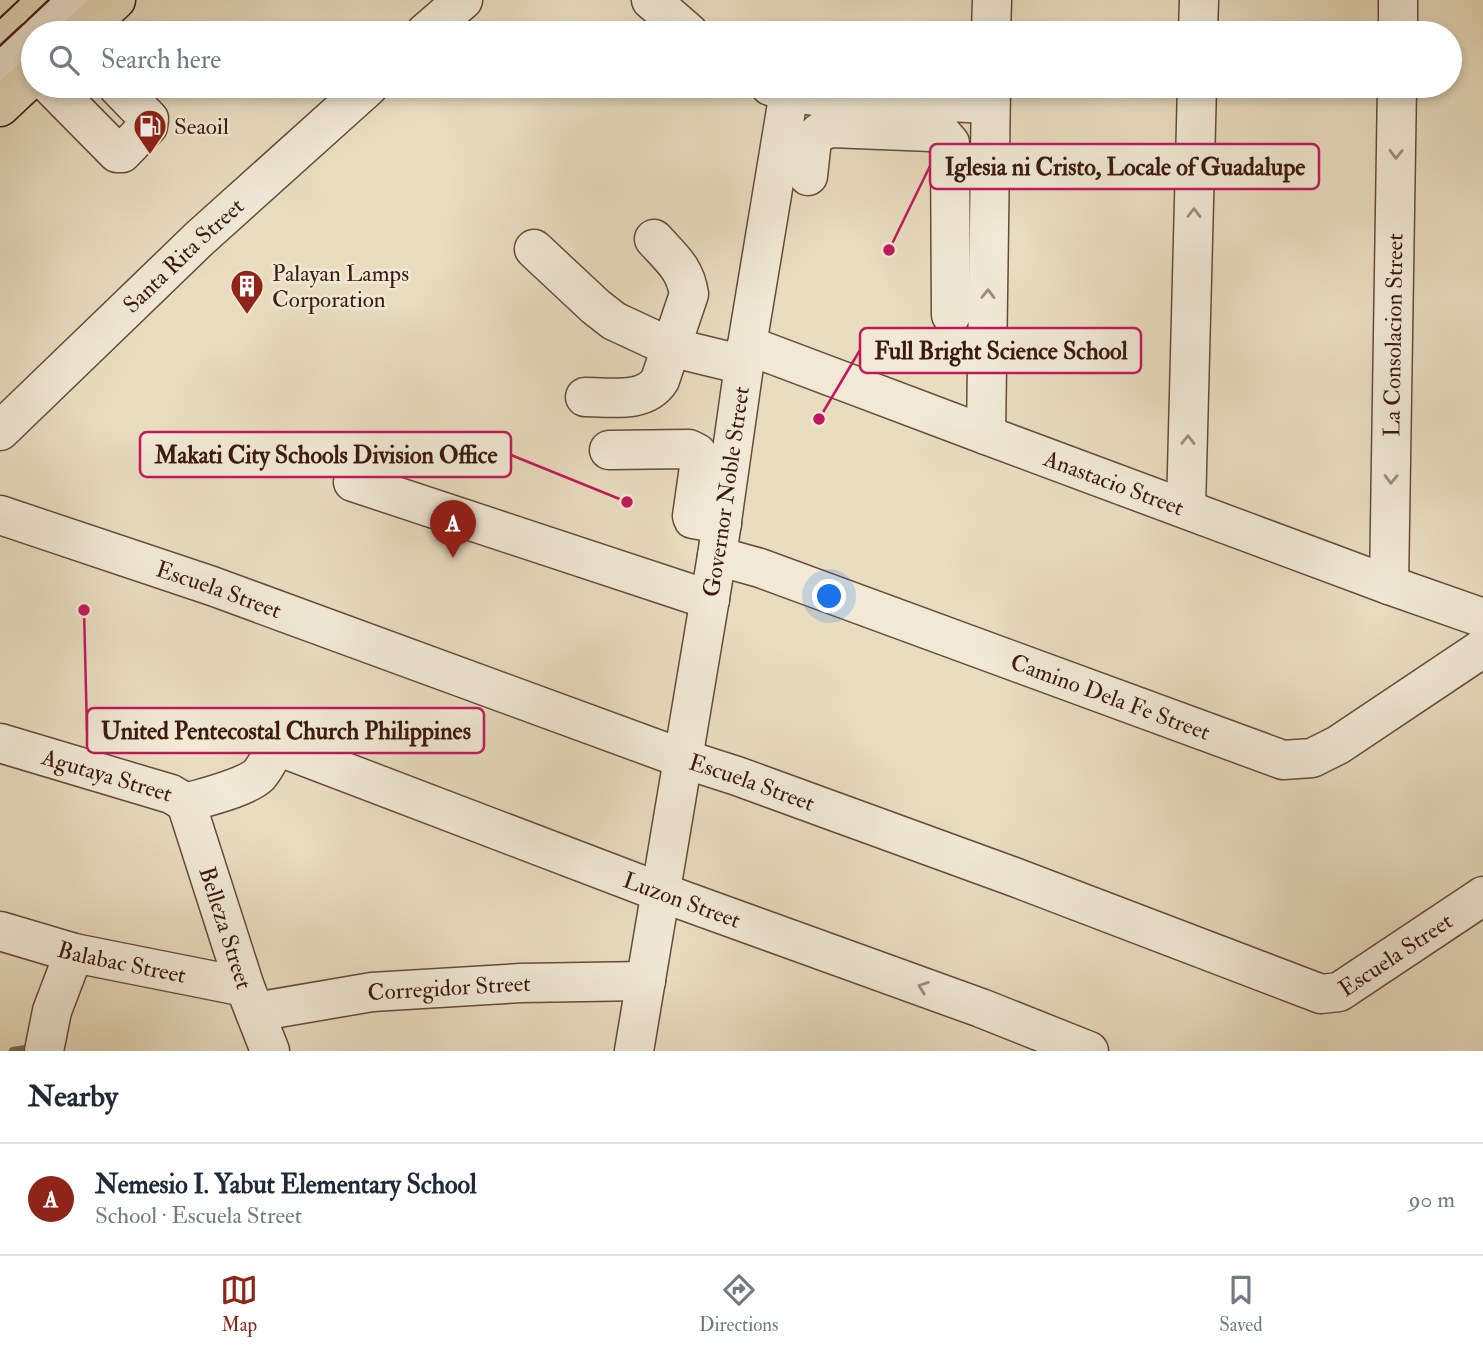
<!DOCTYPE html>
<meta charset="utf-8">
<style>
body{margin:0;font-family:"IM FELL Double Pica",serif;background:#f2f2f3;color:#1f2937}
.you{position:absolute;left:830px;top:597px;width:24px;height:24px;margin:-18px;border:5px solid #fff;border-radius:50%;background:#1a73e8;box-shadow:0 0 0 10px #1a73e833}
.badge{display:grid;place-items:center;width:46px;height:46px;border-radius:50%;background:#8f2418;color:#fff;font-size:23px;font-weight:700}
.pin{position:absolute;translate:-50% -58px;filter:drop-shadow(0 2px 4px #0008)}
.pin::after{content:'';position:absolute;top:37px;width:24px;height:21px;background:inherit;clip-path:polygon(0 0,100% 0,50% 100%)}
.list{margin:0;padding:0;list-style:none}
h2{display:flex;justify-content:space-between;align-items:center;height:91px;margin:0;padding:0 28px;font-size:30px}
h2 small{font-size:23px;font-weight:400;color:#747a83}
.list li{display:grid;grid-template-columns:46px 1fr auto;gap:21px;align-items:center;box-sizing:border-box;height:112px;padding:0 28px;border-top:2px solid #e0e1e3}
.list b{display:block;font-size:26px;white-space:nowrap}
.list p{margin:0;font-size:23px;white-space:nowrap;color:#747a83}
.list em{font-size:23px;font-style:normal;color:#747a83}
.icon{flex:none;width:38px;height:38px;fill:none;stroke:currentColor;stroke-width:2;stroke-linecap:round;stroke-linejoin:round}
.map{position:relative;flex:none;width:1483px;height:1051px;overflow:hidden}
.search{position:absolute;background:#fff;box-shadow:0 4px 10px #0003;left:21px;right:21px;top:21px;height:77px;display:flex;align-items:center;gap:18px;box-sizing:border-box;padding:0 24px;border-radius:38px;color:#747a83;font-size:26px}
.sheet{height:203px;background:#fff}
nav{display:flex;justify-content:space-around;align-items:center;box-sizing:border-box;height:98px;border-top:2px solid #e0e1e3;background:#fff;font-size:19px;color:#747a83}
nav a{display:grid;justify-items:center;gap:4px}
nav .on{color:#8f2418}
.map>svg:first-child{display:block}
</style>
<div class="map">
<svg width="1483" height="1051" viewBox="0 0 1483 1051">
<rect width="100%" height="100%" fill="#e9ddc0"/>
<filter id="stains"><feTurbulence type="fractalNoise" baseFrequency=".00286" numOctaves="4"/><feColorMatrix values="0 0 0 0 .2 0 0 0 0 .09 0 0 0 0 .02 0 0 0 .5 -.17"/></filter>
<radialGradient id="worn" r=".72"><stop offset=".6" stop-color="#630" stop-opacity="0"/><stop offset="1" stop-color="#630" stop-opacity=".3"/></radialGradient>
<g fill="none" stroke-linecap="round" stroke-linejoin="round">
<polyline stroke="#806754" stroke-width="8" points="13,1051 25,1049 31,1051"/>
<defs>
<g id="minor">
<polyline points="651,0 689,33"/>
<polyline points="42,33 77,0"/>
<polyline points="425,33 463,0"/>
<polyline points="991,33 992,0"/>
<polyline points="1198,33 1199,0"/>
<polyline points="1398,33 1398,0"/>
<polyline points="0,72 33,41"/>
<polyline points="51,86 117,153 122,153 148,126 149,119 117,86"/>
<polyline points="770,86 789,92 814,96 990,104"/>
<polyline points="808,176 812,140 820,132 831,128 931,132 943,135 950,143 951,315"/>
<polyline points="534,249 596,307 614,321 670,347 744,365"/>
<path id="s1" d="M747,345L986,435L1389,585L1483,618"/>
<path d="M585,397C610,397 645,404 660,380L689,294C685,268 671,258 654,239"/>
<path id="s2" d="M0,431L200,238L369,86"/>
<polyline points="986,435 991,86"/>
<polyline points="609,450 689,449 697,453 700,460 692,516 693,519 722,524"/>
<polyline points="353,482 710,600"/>
<polyline points="1186,509 1197,86"/>
<path id="s3" d="M0,515L212,586L684,759L737,776L1017,878L1321,994L1339,992L1483,896"/>
<path id="s4" d="M717,556L760,568L1283,760L1312,758L1338,745L1483,648"/>
<path id="s5" d="M1389,585L1397,86"/>
<path id="s6" d="M0,743L171,794L186,803C205,797 245,788 259,775C266,767 271,755 277,746L660,892L981,1008L1089,1051"/>
<path id="s7" d="M186,803L245,987L270,1051"/>
<path id="s8" d="M0,931L74,953L245,987"/>
<path id="s9" d="M255,1012L372,992L521,983L646,981"/>
<polyline points="44,1051 52,1011 74,953"/>
<path id="s10" d="M634,1051L717,556L747,345L789,92"/>
</g>
<g id="highway">
<polyline points="80,33 116,0"/>
<polyline points="0,107 33,76"/>
</g>
</defs>
<use href="#minor" stroke="#664b3a" stroke-width="41"/>
<use href="#highway" stroke="#3b1a0d" stroke-width="41"/>
<use href="#minor" stroke="#f1e9d6" stroke-width="38"/>
<use href="#highway" stroke="#e9ddc0" stroke-width="38"/>
<g stroke="#3b1a0d" stroke-width="2">
<polyline points="0,18 19,0"/>
<polyline points="0,46 49,0"/>
</g>
</g>
<defs><path id="oneway-chevron" d="M-2-3.5L2.5 0L-2 3.5" fill="none" stroke-width="1.6" stroke-linecap="round" stroke-linejoin="round" transform="scale(1.75)"/></defs>
<g stroke="#9f8c7c">
<use href="#oneway-chevron" transform="translate(1396 154) rotate(91)"/>
<use href="#oneway-chevron" transform="translate(1194 213) rotate(-89)"/>
<use href="#oneway-chevron" transform="translate(988 294) rotate(-89)"/>
<use href="#oneway-chevron" transform="translate(1188 440) rotate(-89)"/>
<use href="#oneway-chevron" transform="translate(1391 479) rotate(91)"/>
<use href="#oneway-chevron" transform="translate(923 987) rotate(-160)"/>
</g>
<defs>
<symbol id="fuel-pin" viewBox="-11 -11 22 30"><path d="M0 17L-7.5 6A9.5 9.5 0 1 1 7.5 6Z" fill="#8f2418" stroke="#f1e9d6"/><path d="M-5.5-6h7V0h2V4h1.3V-2.5L3-4.5l.8-.8L6-3V5H2.5V1h-1V6h-7ZM-4.2-4.7v3.2H.2V-4.7Z" fill="#fff"/></symbol>
<symbol id="building-pin" viewBox="-11 -11 22 30"><path d="M0 17L-7.5 6A9.5 9.5 0 1 1 7.5 6Z" fill="#8f2418" stroke="#f1e9d6"/><path d="M-4-6H4V6H1V3H-1V6H-4ZM-2.5-4.3h1.7v1.8h-1.7ZM.8-4.3h1.7v1.8H.8ZM-2.5-1h1.7V.8h-1.7ZM.8-1h1.7V.8H.8Z" fill="#fff"/></symbol>
</defs>
<g fill-rule="evenodd">
<use href="#fuel-pin" x="131" y="107" width="38" height="52"/>
<use href="#building-pin" x="228" y="267" width="38" height="52"/>
</g>
<g text-anchor="middle" stroke-width="5" stroke-linejoin="round" paint-order="stroke">
<g font-size="23" fill="#3b1a0d" stroke="#f1e9d6" text-anchor="start">
<text x="174" y="134">Seaoil</text>
<text x="272" y="281">Palayan Lamps<tspan x="272" dy="26">Corporation</tspan></text>
</g>
<g font-size="23" fill="#3b1a0d" stroke="#f1e9d6">
<text dy="8" stroke="none"><textPath href="#s2" startOffset="254">Santa Rita Street</textPath></text>
<text dy="8" stroke="none"><textPath href="#s5" startOffset="250">La Consolacion Street</textPath></text>
<text dy="8" stroke="none"><textPath href="#s1" startOffset="392">Anastacio Street</textPath></text>
<text dy="8" stroke="none"><textPath href="#s10" startOffset="567">Governor Noble Street</textPath></text>
<text dy="8" stroke="none"><textPath href="#s3" startOffset="231">Escuela Street</textPath></text>
<text dy="8" stroke="none"><textPath href="#s4" startOffset="418">Camino Dela Fe Street</textPath></text>
<text dy="8" stroke="none"><textPath href="#s6" startOffset="112">Agutaya Street</textPath></text>
<text dy="8" stroke="none"><textPath href="#s3" startOffset="798">Escuela Street</textPath></text>
<text dy="8" stroke="none"><textPath href="#s6" startOffset="742">Luzon Street</textPath></text>
<text dy="8" stroke="none"><textPath href="#s7" startOffset="131">Belleza Street</textPath></text>
<text dy="8" stroke="none"><textPath href="#s3" startOffset="1491">Escuela Street</textPath></text>
<text dy="8" stroke="none"><textPath href="#s8" startOffset="126">Balabac Street</textPath></text>
<text dy="8" stroke="none"><textPath href="#s9" startOffset="196">Corregidor Street</textPath></text>
</g>
</g>
<path fill="none" stroke="#c2185b" stroke-width="2.5" d="M889 250L930 166M819 419L860 350M627 502L511 455M84 610L87 731"/>
<g fill="#c2185b" stroke="#f1e9d6" stroke-width="2.5">
<circle cx="889" cy="250" r="7"/>
<circle cx="819" cy="419" r="7"/>
<circle cx="627" cy="502" r="7"/>
<circle cx="84" cy="610" r="7"/>
</g>
<g fill="#f1e9d6" stroke="#c2185b" stroke-width="2.5">
<rect x="930" y="144" width="389" height="45" rx="7"/>
<rect x="860" y="328" width="281" height="45" rx="7"/>
<rect x="140" y="432" width="371" height="45" rx="7"/>
<rect x="87" y="708" width="397" height="45" rx="7"/>
</g>
<g font-size="24" text-anchor="middle" font-weight="bold" fill="#3b1a0d">
<text x="1125" y="175">Iglesia ni Cristo, Locale of Guadalupe</text>
<text x="1001" y="359">Full Bright Science School</text>
<text x="326" y="463">Makati City Schools Division Office</text>
<text x="286" y="739">United Pentecostal Church Philippines</text>
</g>
<rect width="100%" height="100%" filter="url(#stains)"/>
<rect width="100%" height="100%" fill="url(#worn)"/>
</svg>
<div class="you"></div>
<div class="pin badge" style="left:453px;top:558px">A</div>
<div class="search"><svg class="icon" aria-label="search" viewBox="0 0 24 24"><circle cx="10" cy="10" r="6"/><path d="M15 15l6 6"/></svg>Search here</div>
</div>
<section class="sheet">
<h2>Nearby<small></small></h2>
<ul class="list">
<li><span class="badge">A</span><div><b>Nemesio I. Yabut Elementary School</b><p>School · Escuela Street</p></div><em>90 m</em></li>
</ul>
</section>
<nav>
<a class="on"><svg class="icon" aria-label="map" viewBox="0 0 24 24"><path d="M3 6l6-2 6 2 6-2v14l-6 2-6-2-6 2zM9 4v14M15 6v14"/></svg>Map</a>
<a><svg class="icon" aria-label="directions" viewBox="0 0 24 24"><path d="M12 3l9 9-9 9-9-9zM9 14v-3h6M13 9l2 2-2 2"/></svg>Directions</a>
<a><svg class="icon" aria-label="saved" viewBox="0 0 24 24"><path d="M7 4h10v16l-5-4-5 4z"/></svg>Saved</a>
</nav>
